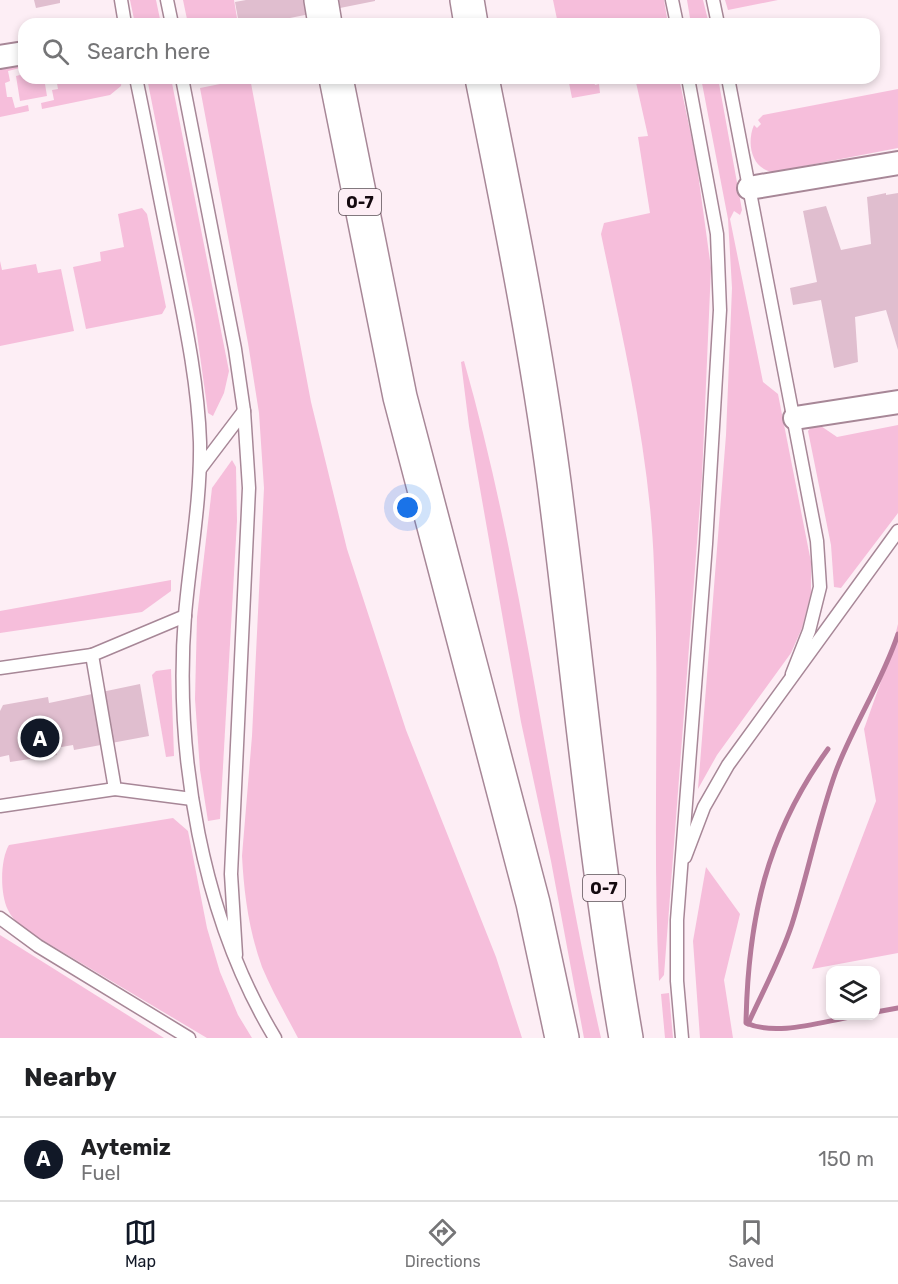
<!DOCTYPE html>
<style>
body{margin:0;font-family:Rubik,sans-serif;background:#f6f6f6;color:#202124}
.controls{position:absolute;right:18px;bottom:18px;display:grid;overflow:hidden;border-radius:12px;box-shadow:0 3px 9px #0003}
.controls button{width:54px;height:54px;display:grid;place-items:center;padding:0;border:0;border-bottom:2px solid #e0e0e0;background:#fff;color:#202124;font:30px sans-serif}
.you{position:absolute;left:408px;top:508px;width:21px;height:21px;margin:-15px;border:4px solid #fff;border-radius:50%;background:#1a73e8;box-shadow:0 0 0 9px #1a73e833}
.badge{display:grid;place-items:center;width:39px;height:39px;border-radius:50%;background:#111827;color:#fff;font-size:20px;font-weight:700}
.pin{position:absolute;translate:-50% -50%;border:3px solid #fff;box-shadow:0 2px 6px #0006}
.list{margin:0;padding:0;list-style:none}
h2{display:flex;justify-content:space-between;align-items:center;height:78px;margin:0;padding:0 24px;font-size:26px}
h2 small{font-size:20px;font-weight:400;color:#757577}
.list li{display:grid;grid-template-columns:39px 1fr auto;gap:18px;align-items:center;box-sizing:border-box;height:84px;padding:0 24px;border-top:2px solid #e0e0e0}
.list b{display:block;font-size:22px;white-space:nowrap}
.list p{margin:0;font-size:20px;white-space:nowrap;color:#757577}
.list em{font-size:20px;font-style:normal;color:#757577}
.icon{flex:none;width:33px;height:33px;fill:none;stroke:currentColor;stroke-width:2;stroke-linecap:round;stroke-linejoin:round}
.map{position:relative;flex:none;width:898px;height:1038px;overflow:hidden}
.search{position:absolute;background:#fff;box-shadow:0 3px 9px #0003;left:18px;right:18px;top:18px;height:66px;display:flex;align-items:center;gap:15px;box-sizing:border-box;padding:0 21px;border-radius:18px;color:#757577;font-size:22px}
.sheet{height:162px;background:#fff}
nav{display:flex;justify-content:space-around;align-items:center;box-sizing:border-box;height:84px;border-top:2px solid #e0e0e0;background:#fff;font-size:16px;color:#757577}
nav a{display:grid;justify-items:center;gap:3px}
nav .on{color:#111827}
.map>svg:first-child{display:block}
</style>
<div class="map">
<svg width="898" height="1038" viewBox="0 0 898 1038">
<rect width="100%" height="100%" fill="#fdeef5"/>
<g fill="#f6bedb">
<polygon points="130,0 156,0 161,24 135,24"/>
<polygon points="183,0 234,0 238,24 188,24"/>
<polygon points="553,0 664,0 668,24 558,24"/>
<polygon points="687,0 703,0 709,24 691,24"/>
<polygon points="725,0 778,0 728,10"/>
<polygon points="19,63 20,68 8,71 10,81 5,83 7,97 12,97 15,108 28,105 29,111 0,117 0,67"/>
<polygon points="24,74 24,78 44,78 47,96 20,101 16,76"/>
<polygon points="56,78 122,78 121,86 110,95 42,109 41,103 54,100 52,90 58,89"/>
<polygon points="147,78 171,78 229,371 224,393 213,416 208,413 195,320"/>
<path d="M250,78L311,402L347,549L406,730L496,957L522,1038H298C286,1015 272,991 262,967C249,931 244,894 242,856L252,736L264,488L259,413L248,343L200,88Z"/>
<polygon points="568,78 593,78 595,85 599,84 600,93 572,98"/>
<path d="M635,78H679L696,159L711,268L702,477L664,975L659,981C652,842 660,704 654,566C650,454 624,344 601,234L604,223L650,213L638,137L648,136Z"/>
<polygon points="701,78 718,78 742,210 740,215 734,211 730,219 763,382 778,394 811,562 811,593 802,628 791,653 717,755 698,789 726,435 732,288 728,219"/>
<path d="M898,89V148L773,172C752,169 746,144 754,125L757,128L761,124L758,120L763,115Z"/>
<polygon points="142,208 147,214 166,307 162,314 86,329 73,267 101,261 100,252 124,247 118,214"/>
<polygon points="0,261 2,270 36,264 38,273 61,269 74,331 0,346"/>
<path d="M464,361C527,583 550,813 601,1038H584L551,861L521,722L469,426L461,362Z"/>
<polygon points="815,422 837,437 898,425 898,513 841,588 834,587 831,545 808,431"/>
<polygon points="232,460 236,467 237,521 220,819 208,821 200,770 195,699 197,617 212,488"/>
<polygon points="171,580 171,591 142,612 0,633 0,611"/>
<polygon points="898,624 898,953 812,969 876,801 864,729 890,656"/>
<polygon points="171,669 174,756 166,757 152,675 156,671"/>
<path d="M173,818L188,831L207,928L220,972L238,1015L252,1038H207L39,938C29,931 14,923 8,910C0,894 0,860 9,845Z"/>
<polygon points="706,867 740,914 724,980 733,1038 700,1038 693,941"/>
<polygon points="0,935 8,940 164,1038 0,1038"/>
<polygon points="669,993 673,1038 665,1038 661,994"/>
</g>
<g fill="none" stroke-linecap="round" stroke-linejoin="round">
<g stroke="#b57a9a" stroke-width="5">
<path d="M828,749C766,835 748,919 746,1023C777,1037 823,1021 856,1016"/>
<polyline points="876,1012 898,1008"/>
<path d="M748,1024C763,991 781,958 792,924C808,873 818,821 836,771C854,724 882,682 898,634"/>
</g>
</g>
<g fill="#e0becf">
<polygon points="34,0 60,0 60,3 36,8"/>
<polygon points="246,0 375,0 375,1 260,24 239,24 235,2"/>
<polygon points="886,193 886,195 898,193 898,350 886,310 855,317 858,362 834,368 821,300 793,305 790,288 817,282 803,211 826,206 841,250 871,244 867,197"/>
<polygon points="140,684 149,736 74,750 73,745 56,748 57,755 10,762 9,755 0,757 0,711 3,705 48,697 49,703"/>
</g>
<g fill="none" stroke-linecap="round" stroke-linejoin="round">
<defs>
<g id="lane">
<polyline points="121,0 125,24"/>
<polyline points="167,0 172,24"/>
<polyline points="672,0 677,24"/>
<polyline points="713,0 718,24"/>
<path d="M136,78C149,139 160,201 173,262C185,322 198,382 200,442C201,500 190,557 185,615C174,754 202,918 275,1038"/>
<polyline points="182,78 235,349 244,411 249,488 231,874 236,955"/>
<polyline points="728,78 817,541 820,587 809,631 792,674"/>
<polyline points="200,469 244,411"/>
<polyline points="185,616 92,655 115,789 192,799"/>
<polyline points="0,668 92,655"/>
<polyline points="0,806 115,789"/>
<polyline points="685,857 704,807 728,765 898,531"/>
<polyline points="0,918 38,946 189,1038"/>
<polyline points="682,1038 677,981 677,920 706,544 720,310 717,234 688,78"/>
</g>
<g id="street">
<polyline points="0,57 24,53"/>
<polyline points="749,188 898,163"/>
<polyline points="795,418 898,402"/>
</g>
<g id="highway">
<polyline points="321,0 325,24"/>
<polyline points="467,0 471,24"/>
<polyline points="336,78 400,397 533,903 562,1038"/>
<path d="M482,78C509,212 536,346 554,482C578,667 594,854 626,1038"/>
</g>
</defs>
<use href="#lane" stroke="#a78797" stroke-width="15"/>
<use href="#street" stroke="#a78797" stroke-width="26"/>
<use href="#highway" stroke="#a78797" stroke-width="36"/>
<use href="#lane" stroke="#fff" stroke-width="12"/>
<use href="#street" stroke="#fff" stroke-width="22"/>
<use href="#highway" stroke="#fff" stroke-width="33"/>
</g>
<g text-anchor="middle" stroke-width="4.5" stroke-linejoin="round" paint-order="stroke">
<g fill="#fdeef5" stroke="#5a4e54" stroke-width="1.5">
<rect x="339" y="189" width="42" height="26" rx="4.5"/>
<rect x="583" y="875" width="42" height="26" rx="4.5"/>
</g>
<g font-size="16" font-weight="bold" fill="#14090f">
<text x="360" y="208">O-7</text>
<text x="604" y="894">O-7</text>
</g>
</g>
</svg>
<div class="controls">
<button><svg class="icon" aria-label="layers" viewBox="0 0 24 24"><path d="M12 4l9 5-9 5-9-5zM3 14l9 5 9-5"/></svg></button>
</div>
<div class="you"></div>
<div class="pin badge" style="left:40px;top:738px">A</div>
<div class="search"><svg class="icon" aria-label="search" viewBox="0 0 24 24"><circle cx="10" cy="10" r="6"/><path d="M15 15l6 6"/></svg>Search here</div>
</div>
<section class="sheet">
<h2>Nearby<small></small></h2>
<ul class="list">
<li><span class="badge">A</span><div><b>Aytemiz</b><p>Fuel</p></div><em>150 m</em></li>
</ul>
</section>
<nav>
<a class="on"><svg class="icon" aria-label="map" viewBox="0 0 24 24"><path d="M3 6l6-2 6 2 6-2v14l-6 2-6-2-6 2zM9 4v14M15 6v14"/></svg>Map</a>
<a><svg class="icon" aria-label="directions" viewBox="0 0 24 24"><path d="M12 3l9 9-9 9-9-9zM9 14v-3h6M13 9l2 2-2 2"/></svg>Directions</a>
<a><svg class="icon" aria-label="saved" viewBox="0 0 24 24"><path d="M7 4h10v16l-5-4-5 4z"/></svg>Saved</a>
</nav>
